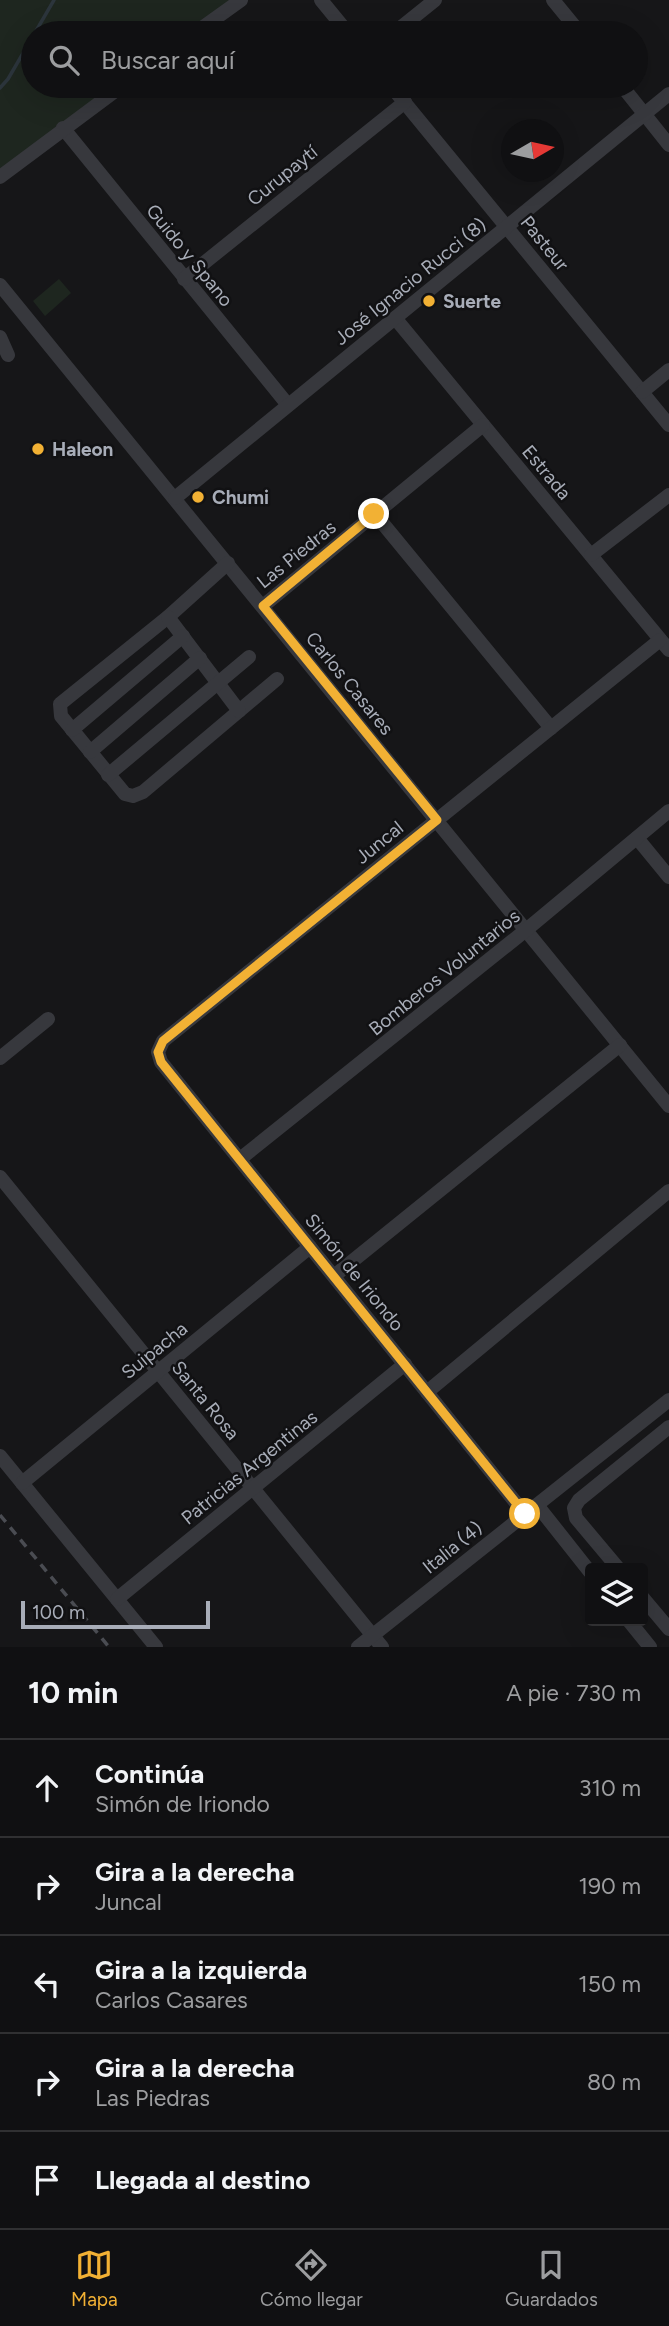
<!DOCTYPE html>
<html lang="es">
<meta charset="utf-8">
<style>
body{margin:0;font-family:Figtree,sans-serif;background:#1e1e20;color:#f1f3f6}
.controls{position:absolute;right:21px;bottom:21px;display:grid;overflow:hidden;border-radius:7px;box-shadow:0 7px 28px #0002}
.controls button{width:63px;height:63px;display:grid;place-items:center;padding:0;border:0;border-bottom:2px solid #303032;background:#101012;color:#f1f3f6;font:35px sans-serif}
.compass{position:absolute;left:501px;top:119px;width:63px;height:63px;border-radius:50%;background:#101012;box-shadow:0 7px 28px #0002;rotate:81deg}
.scale{position:absolute;left:21px;bottom:18px;width:189px;box-sizing:border-box;padding-left:7px;border:4px solid #a8adb8;border-top:0;font-size:19px;line-height:24px;white-space:nowrap;color:#a8adb8;-webkit-text-stroke:5px #111113;paint-order:stroke}
.stop{position:absolute;width:21px;height:21px;margin:-16px;border:5px solid #f2b134;border-radius:50%;background:#fff}
.stop.end{background:#f2b134;border-color:#fff;box-shadow:0 2px 7px #0008}
.list{margin:0;padding:0;list-style:none}
h2{display:flex;justify-content:space-between;align-items:center;height:91px;margin:0;padding:0 28px;font-size:30px}
h2 small{font-size:23px;font-weight:400;color:#9c9d9f}
.list li{display:grid;grid-template-columns:46px 1fr auto;gap:21px;align-items:center;box-sizing:border-box;height:98px;padding:0 28px;border-top:2px solid #303032}
.list b{display:block;font-size:26px;white-space:nowrap}
.list p{margin:0;font-size:23px;white-space:nowrap;color:#9c9d9f}
.list em{font-size:23px;font-style:normal;color:#9c9d9f}
.icon{flex:none;width:38px;height:38px;fill:none;stroke:currentColor;stroke-width:2;stroke-linecap:round;stroke-linejoin:round}
.map{position:relative;flex:none;width:669px;height:1647px;overflow:hidden}
.search{position:absolute;background:#101012;box-shadow:0 7px 28px #0002;left:21px;right:21px;top:21px;height:77px;display:flex;align-items:center;gap:18px;box-sizing:border-box;padding:0 24px;border-radius:38px;color:#9c9d9f;font-size:26px}
.sheet{height:581px;background:#101012}
nav{display:flex;justify-content:space-around;align-items:center;box-sizing:border-box;height:98px;border-top:2px solid #303032;background:#101012;font-size:19px;color:#9c9d9f}
nav a{display:grid;justify-items:center;gap:4px}
nav .on{color:#f2b134}
.map>svg:first-child{display:block}
</style>
<div class="map">
<svg width="669" height="1647" viewBox="0 0 669 1647">
<rect width="100%" height="100%" fill="#161618"/>
<g fill="#1e261f">
<polygon points="0,0 234,0 188,33 33,33 33,86 115,86 0,170"/>
<polygon points="59,279 71,293 45,316 33,301"/>
</g>
<g fill="none" stroke-linecap="round" stroke-linejoin="round">
<polyline stroke="#2c353c" stroke-width="3.5" points="0,88 8,79 54,0"/>
<g stroke="#37383d" stroke-width="14">
<polyline points="321,0 348,33"/>
<polyline points="553,0 580,33"/>
<polyline points="195,33 241,0"/>
<polyline points="394,33 435,0"/>
<polyline points="391,86 669,425"/>
<polyline points="622,86 669,145"/>
<polyline points="63,128 288,405"/>
<polyline points="0,177 122,86"/>
<polyline points="184,279 405,102"/>
<polyline points="0,285 669,1106"/>
<polyline points="395,318 669,650"/>
<polyline points="0,337 8,355"/>
<polyline points="642,392 669,370"/>
<polyline points="175,498 669,94"/>
<polyline points="375,514 551,728"/>
<polyline points="591,555 669,495"/>
<polyline points="228,563 168,617 60,704 61,716 125,794 133,796 143,792 277,679"/>
<polyline points="263,606 483,425"/>
<polyline points="168,617 239,711"/>
<polyline points="72,730 183,636"/>
<polyline points="90,752 200,658"/>
<polyline points="108,775 249,657"/>
<polyline points="637,838 669,877"/>
<polyline points="0,1058 48,1019"/>
<polyline points="240,1159 526,930 669,811"/>
<polyline points="0,1177 382,1647"/>
<polyline points="334,1276 620,1045"/>
<polyline points="427,1392 669,1191"/>
<polyline points="0,1456 156,1647"/>
<polyline points="22,1483 310,1247"/>
<polyline points="537,1505 590,1572"/>
<polyline points="525,1514 161,1062 158,1052 163,1041 660,640"/>
<polyline points="618,1568 576,1518 574,1508 579,1500 669,1427"/>
<polyline points="643,1598 669,1629"/>
<polyline points="117,1599 405,1364"/>
<polyline points="629,1621 650,1647"/>
<polyline points="358,1647 669,1400"/>
</g>
<polyline stroke="#4a4c52" stroke-width="3.5" stroke-dasharray="9 7" stroke-linecap="butt" points="0,1515 109,1647"/>
</g>
<g fill="none" stroke-linecap="round" stroke-linejoin="round">
<polyline stroke="#f2b134" stroke-width="9" points="374,514 263,606 437,820 163,1041 158,1052 161,1062 525,1514"/>
</g>
<g fill="#f2b134" stroke="#111113" stroke-width="2.5">
<circle cx="429" cy="301" r="7"/>
<circle cx="38" cy="449" r="7"/>
<circle cx="198" cy="497" r="7"/>
</g>
<g text-anchor="middle" stroke-width="5" stroke-linejoin="round" paint-order="stroke">
<g font-size="19" fill="#a8adb8" stroke="#111113">
<text transform="translate(282 175) rotate(-39)" y="7">Curupaytí</text>
<text transform="translate(545 243) rotate(51)" y="7">Pasteur</text>
<text transform="translate(190 255) rotate(51)" y="7">Guido y Spano</text>
<text transform="translate(410 281) rotate(-39)" y="7">José Ignacio Rucci (8)</text>
<text transform="translate(547 472) rotate(50)" y="7">Estrada</text>
<text transform="translate(296 554) rotate(-39)" y="7">Las Piedras</text>
<text transform="translate(350 683) rotate(51)" y="7">Carlos Casares</text>
<text transform="translate(379 842) rotate(-39)" y="7">Juncal</text>
<text transform="translate(444 972) rotate(-39)" y="7">Bomberos Voluntarios</text>
<text transform="translate(355 1272) rotate(51)" y="7">Simón de Iriondo</text>
<text transform="translate(154 1350) rotate(-39)" y="7">Suipacha</text>
<text transform="translate(206 1400) rotate(51)" y="7">Santa Rosa</text>
<text transform="translate(249 1467) rotate(-39)" y="7">Patricias Argentinas</text>
<text transform="translate(452 1547) rotate(-39)" y="7">Italia (4)</text>
</g>
<g font-size="19" font-weight="bold" fill="#a8adb8" stroke="#111113" text-anchor="start">
<text x="443" y="308">Suerte</text>
<text x="52" y="456">Haleon</text>
<text x="212" y="504">Chumi</text>
</g>
</g>
</svg>
<div class="controls">
<button><svg class="icon" aria-label="layers" viewBox="0 0 24 24"><path d="M12 4l9 5-9 5-9-5zM3 14l9 5 9-5"/></svg></button>
</div>
<svg class="compass" viewBox="-18 -18 36 36"><path d="M0-13l5 13h-10z" fill="#e53935"/><path d="M0 13l5-13h-10z" fill="#9c9d9f"/></svg>
<div class="scale">100 m</div>
<div class="stop" style="left:525px;top:1514px"></div>
<div class="stop end" style="left:374px;top:514px"></div>
<div class="search"><svg class="icon" aria-label="search" viewBox="0 0 24 24"><circle cx="10" cy="10" r="6"/><path d="M15 15l6 6"/></svg>Buscar aquí</div>
</div>
<section class="sheet">
<h2>10 min<small>A pie · 730 m</small></h2>
<ul class="list">
<li><svg class="icon" aria-label="ahead" viewBox="0 0 24 24"><path d="M12 20V5M6 11l6-6 6 6"/></svg><div><b>Continúa</b><p>Simón de Iriondo</p></div><em>310 m</em></li>
<li><svg class="icon" aria-label="right" viewBox="0 0 24 24"><path d="M7 20v-9h11M14 6l5 5-5 5"/></svg><div><b>Gira a la derecha</b><p>Juncal</p></div><em>190 m</em></li>
<li><svg class="icon" aria-label="left" viewBox="0 0 24 24"><path d="M17 20v-9H6M10 6l-5 5 5 5"/></svg><div><b>Gira a la izquierda</b><p>Carlos Casares</p></div><em>150 m</em></li>
<li><svg class="icon" aria-label="right" viewBox="0 0 24 24"><path d="M7 20v-9h11M14 6l5 5-5 5"/></svg><div><b>Gira a la derecha</b><p>Las Piedras</p></div><em>80 m</em></li>
<li><svg class="icon" aria-label="arrive" viewBox="0 0 24 24"><path d="M6 21V4h12l-3 4 3 4H6"/></svg><div><b>Llegada al destino</b></div></li>
</ul>
</section>
<nav>
<a class="on"><svg class="icon" aria-label="map" viewBox="0 0 24 24"><path d="M3 6l6-2 6 2 6-2v14l-6 2-6-2-6 2zM9 4v14M15 6v14"/></svg>Mapa</a>
<a><svg class="icon" aria-label="directions" viewBox="0 0 24 24"><path d="M12 3l9 9-9 9-9-9zM9 14v-3h6M13 9l2 2-2 2"/></svg>Cómo llegar</a>
<a><svg class="icon" aria-label="saved" viewBox="0 0 24 24"><path d="M7 4h10v16l-5-4-5 4z"/></svg>Guardados</a>
</nav>
